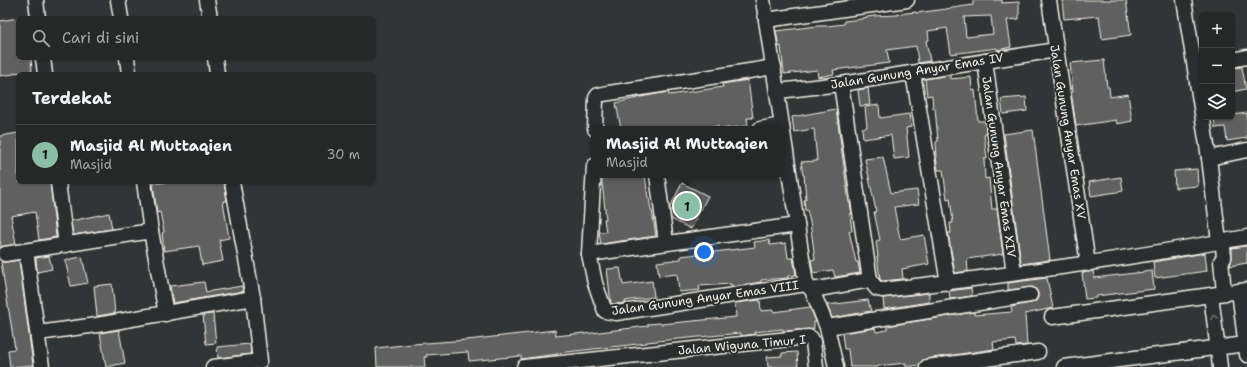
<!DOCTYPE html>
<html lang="id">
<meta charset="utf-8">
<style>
body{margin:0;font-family:"Shantell Sans",sans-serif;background:#2e3030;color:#f1f3f6}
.controls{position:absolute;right:12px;top:12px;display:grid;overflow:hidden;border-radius:6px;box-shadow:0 1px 3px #0004}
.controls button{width:36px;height:36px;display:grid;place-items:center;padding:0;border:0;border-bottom:1px solid #424445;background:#262828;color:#f1f3f6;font:20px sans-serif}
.you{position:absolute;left:704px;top:252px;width:14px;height:14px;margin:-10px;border:3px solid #fff;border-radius:50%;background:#1a73e8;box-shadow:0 0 0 6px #1a73e833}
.badge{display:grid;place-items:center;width:26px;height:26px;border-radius:50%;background:#8abfa5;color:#111;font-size:13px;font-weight:700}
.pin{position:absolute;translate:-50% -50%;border:2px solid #fff;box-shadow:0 1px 4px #0006}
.popup{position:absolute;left:591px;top:126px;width:192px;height:52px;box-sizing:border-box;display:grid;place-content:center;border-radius:6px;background:#262828;filter:drop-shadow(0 1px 3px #0005);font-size:13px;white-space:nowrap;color:#a4a6a8}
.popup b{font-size:15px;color:#f1f3f6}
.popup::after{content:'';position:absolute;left:50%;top:100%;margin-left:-8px;border:8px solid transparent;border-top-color:#262828}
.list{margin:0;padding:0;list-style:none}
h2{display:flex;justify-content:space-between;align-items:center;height:52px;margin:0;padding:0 16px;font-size:17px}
h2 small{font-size:13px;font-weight:400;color:#a4a6a8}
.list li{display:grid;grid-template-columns:26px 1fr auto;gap:12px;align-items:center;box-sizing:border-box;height:60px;padding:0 16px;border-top:1px solid #424445}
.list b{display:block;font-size:15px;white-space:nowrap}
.list p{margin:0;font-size:13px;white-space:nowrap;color:#a4a6a8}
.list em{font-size:13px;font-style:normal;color:#a4a6a8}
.icon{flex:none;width:22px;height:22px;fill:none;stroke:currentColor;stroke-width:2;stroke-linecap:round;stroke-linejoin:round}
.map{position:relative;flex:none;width:1247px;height:367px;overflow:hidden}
.search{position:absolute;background:#262828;box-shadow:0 1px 3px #0004;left:16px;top:16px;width:360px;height:44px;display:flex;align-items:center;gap:10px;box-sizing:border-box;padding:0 14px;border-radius:6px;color:#a4a6a8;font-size:15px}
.panel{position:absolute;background:#262828;box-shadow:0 1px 3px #0004;left:16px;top:72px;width:360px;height:112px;border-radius:6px}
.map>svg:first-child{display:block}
</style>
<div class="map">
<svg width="1247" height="367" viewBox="0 0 1247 367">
<rect width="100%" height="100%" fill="#323535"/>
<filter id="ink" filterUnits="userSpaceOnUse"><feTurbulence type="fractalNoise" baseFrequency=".025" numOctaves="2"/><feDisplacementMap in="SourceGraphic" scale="8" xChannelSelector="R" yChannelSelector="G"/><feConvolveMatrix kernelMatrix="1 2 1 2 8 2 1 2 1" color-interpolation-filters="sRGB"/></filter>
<g filter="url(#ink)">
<g fill="#5f605f" stroke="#f4f1e8" fill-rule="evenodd">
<path d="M973,0H1002V3L1019,2V19L1007,20L1011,47L997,50V48L951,54L947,28L928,31L929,40L926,41L930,61L918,63L916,46L887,50L889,63L833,70L834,74L818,77L817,70L784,74L781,46L779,47L776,31L818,26H827L844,24V21L862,19V18L874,16L898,15V14L916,12V13L939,10L973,5ZM991,16L993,34L966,37L964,17Z"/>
<polygon points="1062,0 1126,0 1131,35 1102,39 1099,16 1064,19"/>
<polygon points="18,18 18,58 31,58 32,71 14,73 14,74 0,76 0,21"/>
<polygon points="1104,60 1107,87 1109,87 1110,97 1128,94 1132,121 1117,124 1116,120 1076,126 1071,92 1073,92 1070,63"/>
<polygon points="1242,67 1246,89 1232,92 1232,68"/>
<polygon points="950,75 950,79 971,77 972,91 975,90 978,121 985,121 986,133 984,134 987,159 984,159 985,179 989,178 992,209 997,209 1003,254 967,259 968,271 955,273 948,233 951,233 950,223 953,223 950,198 947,199 943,170 938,170 936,157 937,157 936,142 938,141 935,108 933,109 932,95 927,96 925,79"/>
<polygon points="748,80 753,118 747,118 748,126 719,129 718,129 718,126 694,129 621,129 616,103 641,97 668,92 669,95 723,87 722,84"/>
<polygon points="868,88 870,105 860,106 858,90"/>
<polygon points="1026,97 1027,111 1003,114 1001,99"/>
<polygon points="879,105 880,118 909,114 911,127 906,128 909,157 894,159 891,135 863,139 862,128 867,127 865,107"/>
<polygon points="836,109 849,203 850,203 852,214 850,214 852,231 849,231 856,262 858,262 860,273 835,277 833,270 813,273 811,260 815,259 810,222 807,210 805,210 804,200 806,199 804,175 803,175 801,162 817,161 814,129 794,132 792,117"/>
<polygon points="1247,113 1247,138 1227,141 1225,127 1215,128 1214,117 1232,117 1232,115"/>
<polygon points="1033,130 1050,260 1021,264 1004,134"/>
<polygon points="18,133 18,182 50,182 56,237 39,240 35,212 11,216 16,244 1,247 0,239 0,136"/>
<polygon points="883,157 891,193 917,190 919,204 894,207 900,239 924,235 929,264 902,269 903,279 882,281 880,279 877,257 878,257 876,241 880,240 874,212 876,211 865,159"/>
<polygon points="1197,169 1198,186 1175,188 1174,171"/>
<polygon points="605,175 645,175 648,198 649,198 651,211 652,211 656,236 601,244 599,232 606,232 604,219 606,219 602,182 602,179 606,178"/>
<polygon points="1121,177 1123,191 1091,196 1089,182"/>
<polygon points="169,182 224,182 227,201 223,201 229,238 219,240 223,261 202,265 199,246 164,251 162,233 164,232 160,212 157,213 153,184"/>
<polygon points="682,183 708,196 691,229 671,219 670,207"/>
<polygon points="109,213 112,229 73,235 71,221"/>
<polygon points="769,240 770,245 786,243 788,258 793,258 796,275 788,276 788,278 761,280 761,282 732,287 731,284 699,286 700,290 679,292 677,274 659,276 657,262 681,259 681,256 755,247 754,242"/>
<polygon points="1247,246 1247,263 1230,266 1232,258 1232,248"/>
<polygon points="1205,253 1207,271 1155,278 1153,262"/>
<polygon points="49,256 52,269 37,272 36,258"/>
<polygon points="82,257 88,283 71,286 65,260"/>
<polygon points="19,260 33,365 10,367 8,350 15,349 1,262 6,262"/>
<polygon points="620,268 623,285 652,281 654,297 625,301 626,303 616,304 611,304 607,269"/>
<polygon points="1093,271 1094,278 1152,271 1154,289 1096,296 1096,298 1085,299 1082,273"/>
<polygon points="1047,278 1053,308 1025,314 1027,345 1016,346 1015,340 993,342 994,349 926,359 922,361 919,365 906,367 906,363 878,366 878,367 850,367 848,349 844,349 842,333 875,328 876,332 887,330 887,326 974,312 974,315 1012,312 1011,307 1035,302 1038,298 1038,293 1036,289 1033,287 1008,290 1008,283"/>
<polygon points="204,282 206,292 242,286 243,291 173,303 170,286"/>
<polygon points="112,284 115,313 97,316 94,286"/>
<polygon points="971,288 972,296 950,299 949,291"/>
<polygon points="929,293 929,302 884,309 883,298"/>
<polygon points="760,300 761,311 773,310 774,312 810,307 816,322 814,322 814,329 783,331 783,329 754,332 755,334 741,336 741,333 647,342 647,343 558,353 558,354 521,359 521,356 469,361 468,352 426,355 427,357 424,357 425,367 377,367 376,348 413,344 467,340 555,330 556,336 584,333 584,334 648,326 648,324 660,323 661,324 736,317 735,303"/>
<polygon points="868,300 871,311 832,318 827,305"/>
<polygon points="213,314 216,343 206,344 203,315"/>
<polygon points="119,330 125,363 106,367 100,333"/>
<polygon points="250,344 251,354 218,358 217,347"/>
<polygon points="797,352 798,367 768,367 767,357 782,356 782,353"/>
</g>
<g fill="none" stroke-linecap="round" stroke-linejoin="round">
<defs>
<g id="street">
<polyline points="36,0 38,18"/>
<polyline points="118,0 121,18"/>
<polyline points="207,0 210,18"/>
<polyline points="763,0 806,284 812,290 827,327 836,367"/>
<polyline points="1049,0 1088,264"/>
<polyline points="1184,0 1209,158 1219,242"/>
<polyline points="766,20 907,0"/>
<polyline points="43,58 45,74"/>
<polyline points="127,58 129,74"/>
<polyline points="215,58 217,74"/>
<polyline points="1232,60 1247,57"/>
<polyline points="985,61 1014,273"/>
<polyline points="913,73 948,283"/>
<polyline points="841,84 870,280"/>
<polyline points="778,91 841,84 1056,50"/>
<polyline points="595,129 596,98 598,95 603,94 774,67"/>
<polyline points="760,129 782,125"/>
<polyline points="1209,158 1247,150"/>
<polyline points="594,166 589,254 595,283 605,311 616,313 806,284"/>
<polyline points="657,175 666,242"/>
<polyline points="58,182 66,245"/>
<polyline points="144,182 151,231 166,314"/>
<polyline points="1219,242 1223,246 1224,258 1221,261 1224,292"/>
<polyline points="26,251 42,367"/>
<polyline points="5,254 151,231"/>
<polyline points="589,254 797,225"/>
<path d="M812,290L870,280L877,289L882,290C1005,276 1126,259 1247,237"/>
<polyline points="1239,291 1247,355"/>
<polyline points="1211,295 1220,367"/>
<polyline points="1052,317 1247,290"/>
<polyline points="827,327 1030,295"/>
<polyline points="38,333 97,325 253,298 232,182"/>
<polyline points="213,367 260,361 253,298"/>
<polyline points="524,367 808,337 811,338 813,342 816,367"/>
<polyline points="927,367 1038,352"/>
<polyline points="1064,367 1246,344"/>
</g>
</defs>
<use href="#street" stroke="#f4f1e8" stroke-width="17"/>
<use href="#street" stroke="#2a2d2e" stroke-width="14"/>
</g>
<defs><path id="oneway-chevron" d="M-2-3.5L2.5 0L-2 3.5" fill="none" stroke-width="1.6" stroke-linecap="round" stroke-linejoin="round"/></defs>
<use stroke="#71726f" href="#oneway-chevron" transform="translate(1214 317) rotate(-98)"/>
</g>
<g text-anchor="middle" stroke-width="4" stroke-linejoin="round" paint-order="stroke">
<g font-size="12" fill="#f4f1e8" stroke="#2a2d2e">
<text transform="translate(917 71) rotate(-9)" y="4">Jalan Gunung Anyar Emas IV</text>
<text transform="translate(1068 132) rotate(81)" y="4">Jalan Gunung Anyar Emas XV</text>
<text transform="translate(999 167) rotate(82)" y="4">Jalan Gunung Anyar Emas XIV</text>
<text transform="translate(705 298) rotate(-8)" y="4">Jalan Gunung Anyar Emas VIII</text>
<text transform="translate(742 345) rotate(-5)" y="4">Jalan Wiguna Timur I</text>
</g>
</g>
</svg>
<div class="controls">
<button>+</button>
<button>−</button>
<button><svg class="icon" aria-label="layers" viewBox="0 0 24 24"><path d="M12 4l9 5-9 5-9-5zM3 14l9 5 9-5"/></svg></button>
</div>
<div class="you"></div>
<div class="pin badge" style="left:687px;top:206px">1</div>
<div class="popup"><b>Masjid Al Muttaqien</b>Masjid</div>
<div class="search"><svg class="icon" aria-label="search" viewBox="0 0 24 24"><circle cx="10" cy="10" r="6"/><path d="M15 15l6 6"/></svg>Cari di sini</div>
<section class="panel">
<h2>Terdekat<small></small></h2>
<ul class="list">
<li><span class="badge">1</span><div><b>Masjid Al Muttaqien</b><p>Masjid</p></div><em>30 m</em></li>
</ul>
</section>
</div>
